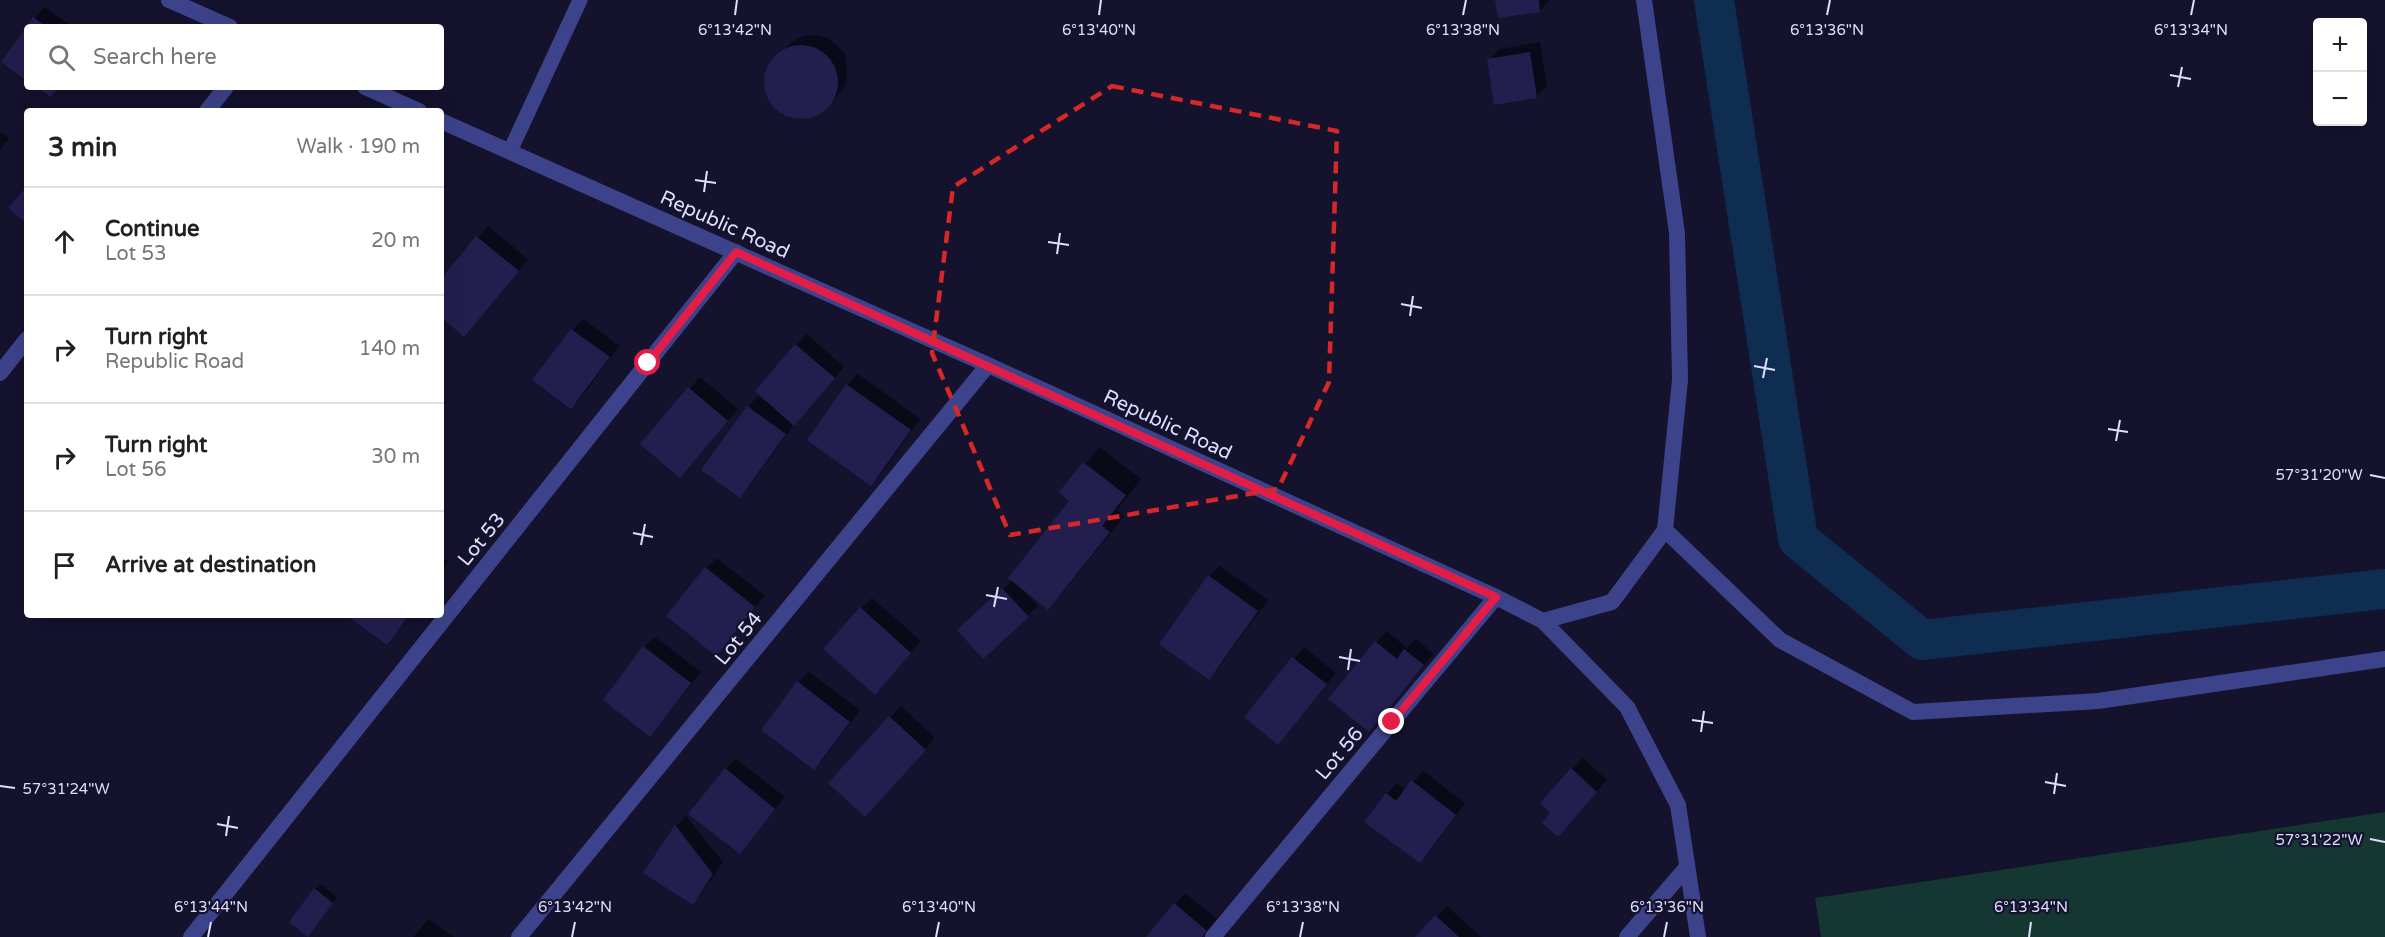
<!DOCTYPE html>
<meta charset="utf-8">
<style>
body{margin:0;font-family:"Varela Round",sans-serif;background:#f2f2f2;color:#202124}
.controls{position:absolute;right:18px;top:18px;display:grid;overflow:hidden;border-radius:6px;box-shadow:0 6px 24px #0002}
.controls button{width:54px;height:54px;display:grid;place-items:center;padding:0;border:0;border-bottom:2px solid #e0e0e0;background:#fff;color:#202124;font:30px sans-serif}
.stop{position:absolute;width:18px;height:18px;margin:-14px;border:4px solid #e11d48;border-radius:50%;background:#fff}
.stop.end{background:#e11d48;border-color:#fff;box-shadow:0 2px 6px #0008}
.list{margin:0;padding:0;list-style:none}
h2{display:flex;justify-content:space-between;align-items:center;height:78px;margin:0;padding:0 24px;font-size:26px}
h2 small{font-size:20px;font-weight:400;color:#757577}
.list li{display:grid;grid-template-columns:39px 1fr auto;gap:18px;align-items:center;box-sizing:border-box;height:108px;padding:0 24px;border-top:2px solid #e0e0e0}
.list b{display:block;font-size:22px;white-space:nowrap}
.list p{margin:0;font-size:20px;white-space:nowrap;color:#757577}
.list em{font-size:20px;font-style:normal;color:#757577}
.icon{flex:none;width:33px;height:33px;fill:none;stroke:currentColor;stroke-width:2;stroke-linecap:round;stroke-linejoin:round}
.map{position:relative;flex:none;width:2385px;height:937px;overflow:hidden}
.search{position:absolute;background:#fff;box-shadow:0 6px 24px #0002;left:24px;top:24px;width:420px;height:66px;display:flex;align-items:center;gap:15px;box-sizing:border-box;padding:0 21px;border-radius:6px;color:#757577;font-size:22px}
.panel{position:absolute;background:#fff;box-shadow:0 6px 24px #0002;left:24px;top:108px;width:420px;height:510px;border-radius:6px}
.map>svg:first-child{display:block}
</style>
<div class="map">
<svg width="2385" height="937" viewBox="0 0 2385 937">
<rect width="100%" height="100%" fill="#14122d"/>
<polygon fill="#153732" points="2385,812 2385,937 1821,937 1815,898"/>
<g fill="#0007">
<polygon points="1497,0 1550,0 1540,10"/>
<polygon points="45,7 73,27 27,27"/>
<polygon points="816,35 827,38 837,45 845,54 847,77 844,88 826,108 805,117 794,117 784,114 775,106 768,96 766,84 767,72 772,61 793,41 804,36"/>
<polygon points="1540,42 1547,86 1536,97 1489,60 1500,49"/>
<polygon points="0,132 9,138 0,150"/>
<polygon points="488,226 528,259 464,335 441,315 441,281"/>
<polygon points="583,319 619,346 582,397 571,407 534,380 572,330"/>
<polygon points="807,334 844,367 795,423 750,485 739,496 748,407 758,396 767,402 796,345"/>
<polygon points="858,374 920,419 882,473 871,484 809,439 847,385"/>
<polygon points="700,377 738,409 691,465 642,444"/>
<polygon points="1100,447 1141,479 1117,510 1124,516 1063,592 1047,608 1029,592 1027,594 1038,606 1027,616 970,619 1013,580 1072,500 1061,492"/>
<polygon points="441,556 448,562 441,572"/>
<polygon points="717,558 765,596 716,654 706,568"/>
<polygon points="1220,566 1268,600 1219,667 1209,678 1209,576"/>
<polygon points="872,598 921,641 875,693 861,608"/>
<polygon points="350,615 410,615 387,643"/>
<polygon points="1387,631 1407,648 1416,639 1434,654 1369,730 1376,642"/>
<polygon points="655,637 701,672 650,735 644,647"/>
<polygon points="1304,647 1336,673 1278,743 1246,717"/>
<polygon points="809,672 860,710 825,757 814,768 798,682"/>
<polygon points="901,706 935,738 875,805 830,783"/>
<polygon points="1583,758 1607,780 1569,824 1553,813 1572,769"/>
<polygon points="736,759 785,797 740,852 726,769"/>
<polygon points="1423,771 1465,803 1430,851 1420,861 1387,794 1397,783 1406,790"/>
<polygon points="686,816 723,862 703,892 692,903 676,826"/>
<polygon points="320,884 337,897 313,930 315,889"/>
<polygon points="1185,893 1217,919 1202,937 1148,937"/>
<polygon points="1447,906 1481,937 1417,937"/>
<polygon points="429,919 454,937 413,937"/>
</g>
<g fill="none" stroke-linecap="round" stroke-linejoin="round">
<polyline stroke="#0e2d50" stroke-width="40" points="1714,0 1798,539 1922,640 2385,589"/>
</g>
<g fill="#231e4e">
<polygon points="1495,0 1539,0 1540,12 1498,18"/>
<polygon points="33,17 47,27 27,27 27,81 1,62"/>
<circle cx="801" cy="82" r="37"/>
<polygon points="1530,52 1537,98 1494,105 1487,59"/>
<polygon points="36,87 58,87 51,97"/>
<polygon points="27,186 27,224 8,208"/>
<polygon points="476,236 519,271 464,337 441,317 441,279"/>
<polygon points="571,329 610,357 571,409 532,380"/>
<polygon points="795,344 835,378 794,426 755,391"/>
<polygon points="846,384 911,430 871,486 807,440"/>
<polygon points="688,387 728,421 680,478 640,444"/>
<polygon points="747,406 786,434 740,498 701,470"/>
<polygon points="1083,462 1126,495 1102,526 1110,532 1048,610 1008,578 1069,501 1059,492"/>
<polygon points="705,567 755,607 716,656 666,616"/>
<polygon points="1208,575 1258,611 1209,680 1159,644"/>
<polygon points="1002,588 1029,617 983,659 957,630"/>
<polygon points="860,607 911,653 875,695 823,649"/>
<polygon points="346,615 409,615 387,645"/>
<polygon points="1375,641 1397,659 1404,649 1424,665 1369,732 1328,699"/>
<polygon points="643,646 691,683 650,737 603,700"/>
<polygon points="1292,657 1327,684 1278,745 1244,717"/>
<polygon points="797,681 850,722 814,770 761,730"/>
<polygon points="889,716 926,750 865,817 828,783"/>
<polygon points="725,768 775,809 740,854 688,814"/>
<polygon points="1571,768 1597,792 1558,837 1542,823 1550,813 1540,803"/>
<polygon points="1411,780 1456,815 1420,863 1364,822 1386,793 1396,801"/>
<polygon points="675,825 713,874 693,905 643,873"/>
<polygon points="314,888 333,903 308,937 289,922"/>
<polygon points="1174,903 1207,931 1202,937 1146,937"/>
<polygon points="1435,915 1459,937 1415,937"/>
</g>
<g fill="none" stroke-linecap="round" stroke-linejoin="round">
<polyline stroke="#3d438b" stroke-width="15" points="510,151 580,0"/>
<g stroke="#3d438b" stroke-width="16">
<polyline points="169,0 230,27"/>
<polyline points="365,87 419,111"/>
<polyline points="207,111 226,87"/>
<polyline points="441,121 988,365 1496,597 1543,621 1627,707 1678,805 1698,937"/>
<polyline points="0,373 27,339"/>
<polyline points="1665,530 1780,640 1913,712 2098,701 2385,659"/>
<polyline points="1543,621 1612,602 1665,530 1680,380 1677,233 1644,0"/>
<polyline points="191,937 736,252"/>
<polyline points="519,937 988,365"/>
<polyline points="1213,937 1496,597"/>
<polyline points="1627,937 1687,867"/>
</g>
</g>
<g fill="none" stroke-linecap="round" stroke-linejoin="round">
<polyline stroke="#e11d48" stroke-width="8" points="648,363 736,252 1496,597 1392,722"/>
</g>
<path fill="none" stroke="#d62828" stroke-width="4.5" stroke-dasharray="12 8" stroke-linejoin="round" d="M1112,86L1337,131L1329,382L1278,489L1010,535L932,353L953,187Z"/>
<path fill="none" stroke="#dedeff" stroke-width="2" d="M735,15L737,0M1099,15L1101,0M1463,15L1466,0M1827,15L1830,0M2191,15L2194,0M2170,75L2191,79M2178,87L2182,67M695,180L716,183M704,192L707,171M1048,242L1069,245M1057,254L1060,233M1401,304L1422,308M1410,316L1413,296M1754,366L1775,370M1763,378L1767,358M2108,429L2128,432M2116,441L2120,420M2370,475L2385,478M633,533L653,537M641,545L645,524M986,595L1007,599M994,607L998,587M1339,657L1360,661M1348,670L1351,649M1692,720L1713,723M1701,732L1704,711M2045,782L2066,786M0,786L15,788M2054,794L2057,773M217,824L238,828M226,836L229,816M2370,839L2385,842M208,937L211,922M572,937L575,922M936,937L939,922M1300,937L1303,922M1664,937L1667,922M2029,937L2031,922"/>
<g text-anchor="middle" stroke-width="4.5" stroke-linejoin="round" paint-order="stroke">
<g font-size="20" fill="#dedeff" stroke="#14122d">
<text transform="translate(725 224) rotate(24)" y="7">Republic Road</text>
<text transform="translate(1168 424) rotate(25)" y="7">Republic Road</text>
<text transform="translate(481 539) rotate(-51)" y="7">Lot 53</text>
<text transform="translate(738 638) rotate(-51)" y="7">Lot 54</text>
<text transform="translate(1339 753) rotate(-50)" y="7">Lot 56</text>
</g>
</g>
<g font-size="15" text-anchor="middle" fill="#dedeff" stroke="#14122d" stroke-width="4.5" stroke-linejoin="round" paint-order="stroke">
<text x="735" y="35">6°13'42"N</text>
<text x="1099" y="35">6°13'40"N</text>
<text x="1463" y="35">6°13'38"N</text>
<text x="1827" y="35">6°13'36"N</text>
<text x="2191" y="35">6°13'34"N</text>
<text x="2319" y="480">57°31'20"W</text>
<text x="66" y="794">57°31'24"W</text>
<text x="2319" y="845">57°31'22"W</text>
<text x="211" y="912">6°13'44"N</text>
<text x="575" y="912">6°13'42"N</text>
<text x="939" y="912">6°13'40"N</text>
<text x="1303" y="912">6°13'38"N</text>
<text x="1667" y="912">6°13'36"N</text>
<text x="2031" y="912">6°13'34"N</text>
</g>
</svg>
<div class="controls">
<button>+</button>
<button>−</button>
</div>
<div class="stop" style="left:648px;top:363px"></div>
<div class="stop end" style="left:1392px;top:722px"></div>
<div class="search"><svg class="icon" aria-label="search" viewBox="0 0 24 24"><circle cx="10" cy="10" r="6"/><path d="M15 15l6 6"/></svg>Search here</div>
<section class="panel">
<h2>3 min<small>Walk · 190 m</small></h2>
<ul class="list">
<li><svg class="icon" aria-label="ahead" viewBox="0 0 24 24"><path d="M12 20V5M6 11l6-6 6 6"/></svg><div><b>Continue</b><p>Lot 53</p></div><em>20 m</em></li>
<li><svg class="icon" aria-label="right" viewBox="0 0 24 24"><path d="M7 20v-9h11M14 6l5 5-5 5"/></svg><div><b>Turn right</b><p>Republic Road</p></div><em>140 m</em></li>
<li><svg class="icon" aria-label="right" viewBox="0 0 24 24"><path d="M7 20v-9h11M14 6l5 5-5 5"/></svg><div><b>Turn right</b><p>Lot 56</p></div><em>30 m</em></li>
<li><svg class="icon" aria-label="arrive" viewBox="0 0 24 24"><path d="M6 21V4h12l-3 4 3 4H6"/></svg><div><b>Arrive at destination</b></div></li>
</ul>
</section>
</div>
